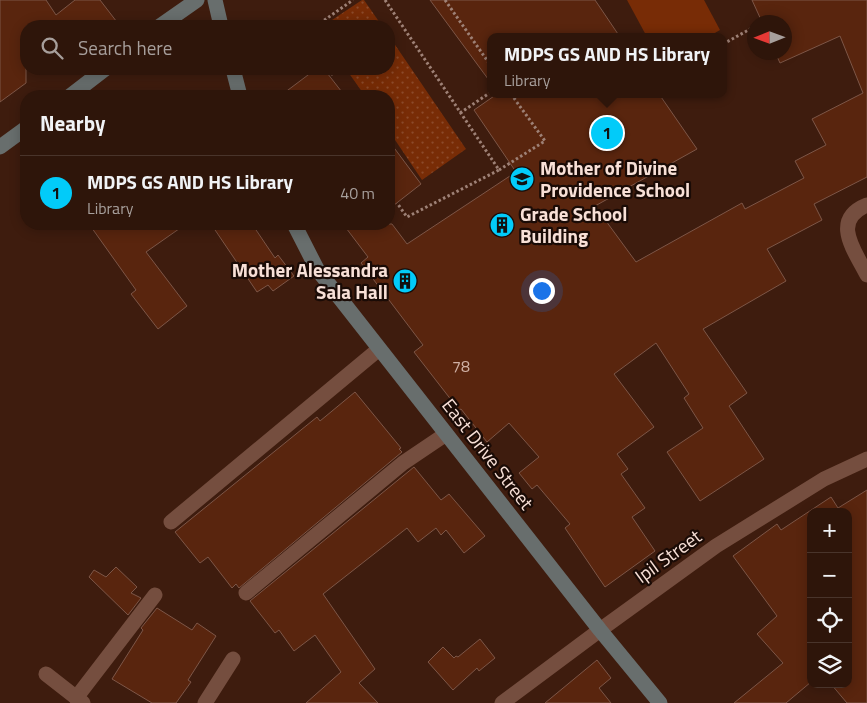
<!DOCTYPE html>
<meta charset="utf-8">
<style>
body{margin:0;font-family:"Titillium Web",sans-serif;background:#361e13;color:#f1f3f6}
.controls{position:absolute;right:15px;bottom:15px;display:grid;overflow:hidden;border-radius:10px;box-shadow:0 2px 12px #0003}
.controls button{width:45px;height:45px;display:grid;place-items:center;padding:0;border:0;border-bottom:1px solid #49342b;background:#2e150a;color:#f1f3f6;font:25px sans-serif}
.compass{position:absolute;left:747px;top:15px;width:45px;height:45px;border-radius:50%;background:#2e150a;box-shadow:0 2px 12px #0003;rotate:269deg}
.you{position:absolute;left:541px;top:290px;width:18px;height:18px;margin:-12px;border:4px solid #fff;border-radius:50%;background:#1a73e8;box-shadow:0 0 0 8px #1a73e833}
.badge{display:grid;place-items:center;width:32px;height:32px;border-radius:50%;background:#02cbf9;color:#111;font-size:16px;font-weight:700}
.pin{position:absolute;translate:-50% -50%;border:2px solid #fff;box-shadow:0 1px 5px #0006}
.popup{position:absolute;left:487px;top:33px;width:240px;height:65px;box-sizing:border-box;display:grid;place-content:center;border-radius:10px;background:#2e150a;filter:drop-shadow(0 1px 4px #0005);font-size:16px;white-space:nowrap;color:#a79f9c}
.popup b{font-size:19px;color:#f1f3f6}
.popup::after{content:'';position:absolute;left:50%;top:100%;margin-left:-10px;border:10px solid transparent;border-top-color:#2e150a}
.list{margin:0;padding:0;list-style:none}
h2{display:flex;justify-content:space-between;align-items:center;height:65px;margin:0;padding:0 20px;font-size:21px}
h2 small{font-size:16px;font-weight:400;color:#a79f9c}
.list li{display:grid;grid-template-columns:32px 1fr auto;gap:15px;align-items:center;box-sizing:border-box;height:75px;padding:0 20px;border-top:1px solid #49342b}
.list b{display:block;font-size:19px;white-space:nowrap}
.list p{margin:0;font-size:16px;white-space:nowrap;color:#a79f9c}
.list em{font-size:16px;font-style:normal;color:#a79f9c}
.icon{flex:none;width:28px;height:28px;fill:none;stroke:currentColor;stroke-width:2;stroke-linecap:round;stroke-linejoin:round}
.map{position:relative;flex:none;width:867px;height:703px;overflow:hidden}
.search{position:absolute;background:#2e150a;box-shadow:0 2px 12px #0003;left:20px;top:20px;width:375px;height:55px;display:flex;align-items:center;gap:12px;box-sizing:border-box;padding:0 18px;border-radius:20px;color:#a79f9c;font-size:19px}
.panel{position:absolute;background:#2e150a;box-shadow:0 2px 12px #0003;left:20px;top:90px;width:375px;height:140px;border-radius:20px}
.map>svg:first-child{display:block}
</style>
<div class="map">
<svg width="867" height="703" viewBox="0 0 867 703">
<defs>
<pattern id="grass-dots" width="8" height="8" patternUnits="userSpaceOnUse" patternTransform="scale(1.25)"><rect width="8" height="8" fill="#782c06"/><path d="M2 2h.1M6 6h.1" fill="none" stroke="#8c4a2a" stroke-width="1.8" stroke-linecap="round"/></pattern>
</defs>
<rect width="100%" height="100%" fill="#3e1c0e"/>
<g fill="url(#grass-dots)">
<polygon points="362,0 364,0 382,26 323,26"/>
<polygon points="389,36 466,149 422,180 389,131 389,96 365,96 346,69 389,69"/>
</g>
<polygon fill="#782c06" points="627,0 704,0 720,30 708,37 647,37"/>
<g fill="#59250e" stroke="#7d5647">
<polygon points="0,0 46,0 56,15 75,0 100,0 120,26 26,26 26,83 0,102"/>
<polygon points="430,0 595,0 620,37 491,37 491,83"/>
<polygon points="752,0 867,0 867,177 814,204 822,220 767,249 786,281 703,329 747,393 729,406 764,459 700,501 667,452 703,428 684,398 689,394 656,343 614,374 654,427 617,454 628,469 621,474 645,508 632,517 655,551 605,587 565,528 570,524 537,485 532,489 519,473 539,457 509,423 487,442 461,409 459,410 414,352 423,345 361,263 368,257 343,224 392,224 407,244 516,172 474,110 497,94 659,94 697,149 595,206 636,262 742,203 745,209 804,178 795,161 826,145 812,119 863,93 840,36 780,63 775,52 784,52 784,22 762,22"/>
<polygon points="316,69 324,69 345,96 280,96"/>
<polygon points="389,141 421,184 389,209"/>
<polygon points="89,224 186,224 146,252 187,306 158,329 131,294 136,290"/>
<polygon points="211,224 252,224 275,258 278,255 294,276 273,291 268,285 257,292"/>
<polygon points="355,392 401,448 399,449 402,452 239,588 236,584 232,588 208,557 200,563 175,532 317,417 320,421"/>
<polygon points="414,467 441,500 449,494 485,536 464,553 446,530 441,535 436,528 418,542 407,528 323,594 375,669 359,683 378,703 306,703 341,672 315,635 294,651 279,630 275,633 250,601"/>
<polygon points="867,490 867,703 847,703 831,684 848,684 848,512 811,512 811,682 786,703 734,703 783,663 757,634 777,616 733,556 777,524 781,530 831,497 838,508"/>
<polygon points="116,567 137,587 131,593 141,598 128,615 89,577 94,570 106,577"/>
<polygon points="157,608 192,630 197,623 216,636 188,680 191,682 176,703 152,703 112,679 143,630 141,628"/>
<polygon points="480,639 495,658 479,671 477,668 453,690 428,662 443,647 454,658 456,656 458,657"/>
<polygon points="597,660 611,678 599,688 611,703 545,703"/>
</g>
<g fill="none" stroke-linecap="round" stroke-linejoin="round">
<g stroke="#9e8176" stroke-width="3" stroke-dasharray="2.5 2.5" stroke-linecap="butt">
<polyline points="385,0 499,170 407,217 397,203"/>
<polyline points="445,0 491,66"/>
<polyline points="316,26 353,0"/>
<polyline points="723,44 754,27"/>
<polyline points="329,69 333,75"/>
<polyline points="460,113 491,92"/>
<polyline points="499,170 545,141 511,94"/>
</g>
<g stroke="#754e3f" stroke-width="15">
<polyline points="171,522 379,349"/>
<polyline points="246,593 403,463 446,434"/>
<polyline points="76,698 155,595"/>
</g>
<g stroke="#754e3f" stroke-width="15">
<path d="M867,205C830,220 855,251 867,275"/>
<polyline points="46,674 83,703"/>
<polyline points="205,703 233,659"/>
<polyline points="502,703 600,630 716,546 824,479 867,459"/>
</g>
<g stroke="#686e6d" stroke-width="15">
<polyline points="215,0 221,26"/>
<polyline points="160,26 197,0"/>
<polyline points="233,69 240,96"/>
<polyline points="70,96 105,69"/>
<polyline points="0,147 26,128"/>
<polyline points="294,224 317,269 600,630 660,703"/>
</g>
</g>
<defs>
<symbol id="school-disc" viewBox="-11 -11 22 22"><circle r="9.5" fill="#02cbf9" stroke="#1a0b06"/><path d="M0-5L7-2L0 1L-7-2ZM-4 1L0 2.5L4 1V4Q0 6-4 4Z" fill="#111"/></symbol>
<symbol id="building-disc" viewBox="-11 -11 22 22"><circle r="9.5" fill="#02cbf9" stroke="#1a0b06"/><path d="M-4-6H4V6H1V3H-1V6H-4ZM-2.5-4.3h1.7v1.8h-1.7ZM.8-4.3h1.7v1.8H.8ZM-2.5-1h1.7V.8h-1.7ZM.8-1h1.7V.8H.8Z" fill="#111"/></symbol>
</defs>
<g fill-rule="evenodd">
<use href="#school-disc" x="508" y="165" width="28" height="28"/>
<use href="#building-disc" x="488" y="211" width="28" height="28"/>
<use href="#building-disc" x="391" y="267" width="28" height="28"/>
</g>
<g text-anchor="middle" stroke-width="4.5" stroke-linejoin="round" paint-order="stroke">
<g font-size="16" fill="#d0b1a5">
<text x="461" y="372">78</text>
</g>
<g font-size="19" font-weight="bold" fill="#f8e0d7" stroke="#1a0b06" text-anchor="start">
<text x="540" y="175">Mother of Divine<tspan x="540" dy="22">Providence School</tspan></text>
<text x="520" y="221">Grade School<tspan x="520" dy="22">Building</tspan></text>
<text x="388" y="277" text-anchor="end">Mother Alessandra<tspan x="388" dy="22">Sala Hall</tspan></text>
</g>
<g font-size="19" fill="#f8e0d7" stroke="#1a0b06">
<text transform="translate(488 454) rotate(52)" y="7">East Drive Street</text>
<text transform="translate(668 556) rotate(-36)" y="7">Ipil Street</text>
</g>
</g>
</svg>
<div class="controls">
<button>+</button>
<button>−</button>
<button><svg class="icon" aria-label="locate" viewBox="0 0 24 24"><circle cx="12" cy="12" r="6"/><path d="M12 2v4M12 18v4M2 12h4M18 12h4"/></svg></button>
<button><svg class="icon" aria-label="layers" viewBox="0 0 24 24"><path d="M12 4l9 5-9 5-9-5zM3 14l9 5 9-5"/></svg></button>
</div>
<svg class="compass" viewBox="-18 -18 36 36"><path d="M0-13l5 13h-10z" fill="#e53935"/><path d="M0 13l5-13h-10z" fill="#a79f9c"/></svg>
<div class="you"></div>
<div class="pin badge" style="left:607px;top:133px">1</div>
<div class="popup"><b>MDPS GS AND HS Library</b>Library</div>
<div class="search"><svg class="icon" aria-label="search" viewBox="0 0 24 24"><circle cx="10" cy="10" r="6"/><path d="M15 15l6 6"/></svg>Search here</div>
<section class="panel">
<h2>Nearby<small></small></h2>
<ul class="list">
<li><span class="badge">1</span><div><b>MDPS GS AND HS Library</b><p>Library</p></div><em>40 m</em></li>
</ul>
</section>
</div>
